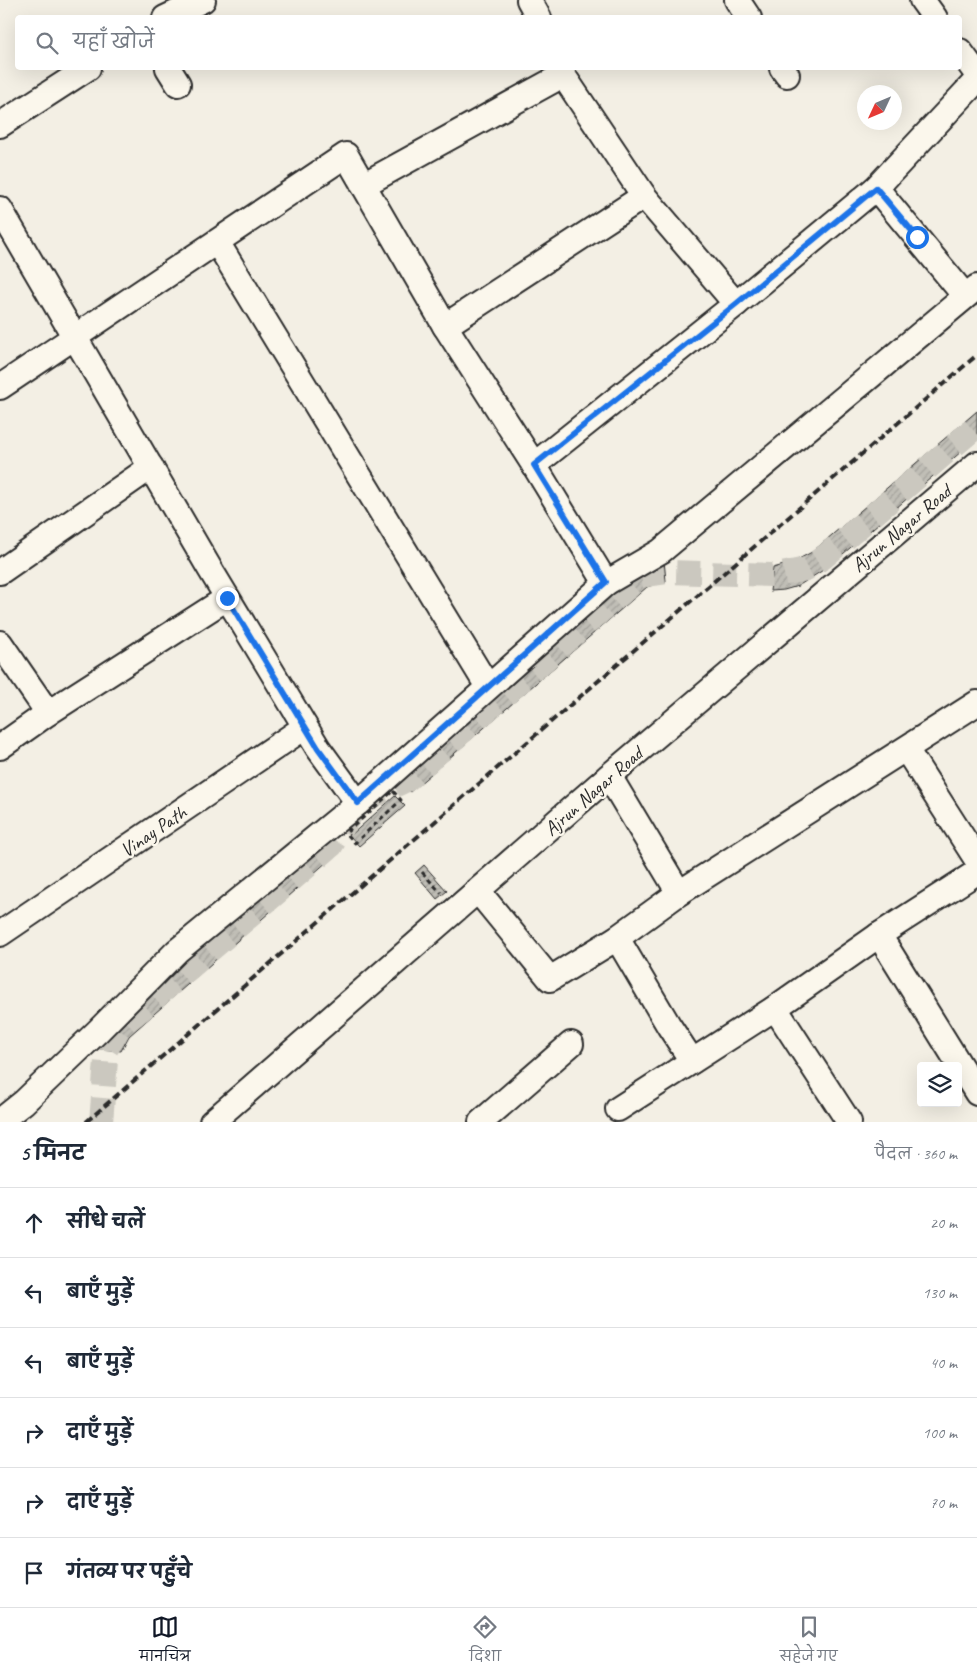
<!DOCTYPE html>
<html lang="hi">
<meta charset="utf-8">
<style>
body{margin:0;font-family:Caveat,"Playpen Sans Deva",sans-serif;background:#f6f6f7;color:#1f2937}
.controls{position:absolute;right:15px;bottom:15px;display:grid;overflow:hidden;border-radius:5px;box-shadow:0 5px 20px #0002}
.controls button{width:45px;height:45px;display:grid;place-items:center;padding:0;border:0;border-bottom:1px solid #e0e1e3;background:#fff;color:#1f2937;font:25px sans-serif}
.compass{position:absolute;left:857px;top:85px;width:45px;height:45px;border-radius:50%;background:#fff;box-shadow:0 5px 20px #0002;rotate:226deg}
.stop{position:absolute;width:15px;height:15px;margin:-11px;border:4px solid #1a73e8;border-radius:50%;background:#fff}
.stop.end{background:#1a73e8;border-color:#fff;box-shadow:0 1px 5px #0008}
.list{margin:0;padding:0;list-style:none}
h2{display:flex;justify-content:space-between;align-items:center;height:65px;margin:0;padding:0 20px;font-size:21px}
h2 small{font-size:16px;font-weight:400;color:#747a83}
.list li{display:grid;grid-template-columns:32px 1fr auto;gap:15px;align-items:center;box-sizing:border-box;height:70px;padding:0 20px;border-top:1px solid #e0e1e3}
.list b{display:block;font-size:19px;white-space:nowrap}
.list em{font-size:16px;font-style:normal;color:#747a83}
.icon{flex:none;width:28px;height:28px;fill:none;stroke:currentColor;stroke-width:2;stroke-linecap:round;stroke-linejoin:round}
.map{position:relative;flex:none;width:977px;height:1122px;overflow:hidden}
.search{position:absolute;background:#fff;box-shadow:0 5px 20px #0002;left:15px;right:15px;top:15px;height:55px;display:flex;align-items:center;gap:12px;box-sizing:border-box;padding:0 18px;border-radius:5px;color:#747a83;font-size:19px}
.sheet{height:485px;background:#fff}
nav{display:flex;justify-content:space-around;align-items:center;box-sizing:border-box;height:70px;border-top:1px solid #e0e1e3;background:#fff;font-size:14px;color:#747a83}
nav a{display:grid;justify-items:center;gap:2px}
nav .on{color:#111827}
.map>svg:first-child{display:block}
</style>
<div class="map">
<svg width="977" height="1122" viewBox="0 0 977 1122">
<defs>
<pattern id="building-hatch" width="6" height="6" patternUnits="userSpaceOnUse" patternTransform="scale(1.25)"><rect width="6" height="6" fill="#c0beb6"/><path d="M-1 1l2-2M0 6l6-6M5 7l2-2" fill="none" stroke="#a5a39d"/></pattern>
</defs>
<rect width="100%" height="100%" fill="#f3efe4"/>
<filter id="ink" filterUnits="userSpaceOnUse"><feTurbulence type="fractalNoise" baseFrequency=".02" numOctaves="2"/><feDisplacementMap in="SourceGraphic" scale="10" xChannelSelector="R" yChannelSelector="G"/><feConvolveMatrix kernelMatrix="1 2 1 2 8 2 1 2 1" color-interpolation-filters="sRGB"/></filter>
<g filter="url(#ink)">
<g fill="url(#building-hatch)" stroke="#2b2b2b">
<polygon points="977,411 977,438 828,567 798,586 784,590 770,591 773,568 791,563 812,552"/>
<polygon points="664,560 666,581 647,587 410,792 396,777 645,564"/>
<polygon points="395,796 405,806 359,846 350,836"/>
<polygon points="324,838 337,853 129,1036 121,1051 100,1049 110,1025"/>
<polygon points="424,865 447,891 437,899 415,873"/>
</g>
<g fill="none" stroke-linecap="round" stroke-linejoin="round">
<polyline stroke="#cbc8bf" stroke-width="24" stroke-dasharray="24 12" stroke-linecap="butt" points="101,1122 107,1048 121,1025 142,1009 331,846 358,803 407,780 641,576 666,572 776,575 806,569 824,557 977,426"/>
<defs>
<g id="minor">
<polyline points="529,0 539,18"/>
<polyline points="737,0 749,18"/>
<polyline points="922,0 935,18"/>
<polyline points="165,18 203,0"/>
<polyline points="960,51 977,74"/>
<polyline points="168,68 178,84"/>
<polyline points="782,68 787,75"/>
<polyline points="0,125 88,68"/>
<polyline points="363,185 563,75 644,196 736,304"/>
<polyline points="876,188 965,296"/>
<polyline points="0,209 210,569 318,748 358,803"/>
<polyline points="217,242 488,687"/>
<polyline points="445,326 644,196"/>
<polyline points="0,387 346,155 445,326 534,465 606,583"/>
<polyline points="534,465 736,304 876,188 977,80"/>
<polyline points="0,572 151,467"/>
<polyline points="0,643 48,713"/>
<polyline points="0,747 48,713 227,598"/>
<polyline points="906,749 977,860"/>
<polyline points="609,776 679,893"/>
<polyline points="478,891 550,979 617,938 679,893 977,703"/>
<polyline points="0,934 305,727"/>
<polyline points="879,935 977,1093"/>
<polyline points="617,938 669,1026 692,1061"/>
<polyline points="775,1008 849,1122"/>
<polyline points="618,1109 775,1008 879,935 977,872"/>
<polyline points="0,1121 24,1102 98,1031 177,951 358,803 606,583 661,551 977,287"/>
<polyline points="212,1122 609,776 977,464"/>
<polyline points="481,1122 571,1044"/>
</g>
</defs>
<use href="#minor" stroke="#2b2b2b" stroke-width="28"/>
<g stroke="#2b2b2b" stroke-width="3" stroke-dasharray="5 4" stroke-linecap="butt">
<polygon points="393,791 401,800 355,843 346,833"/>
<polyline points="422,872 441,893"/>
</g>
<use href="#minor" stroke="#fbf7ec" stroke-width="24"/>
<polyline stroke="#2b2b2b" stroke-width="4" stroke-dasharray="8 4" stroke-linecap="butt" points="86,1122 977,355"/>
</g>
</g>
<g fill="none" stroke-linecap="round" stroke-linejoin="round" filter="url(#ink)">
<polyline stroke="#1a73e8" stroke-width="6" points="227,598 318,748 358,803 606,582 534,465 736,304 876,188 917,237"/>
</g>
<g text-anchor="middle" stroke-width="5" stroke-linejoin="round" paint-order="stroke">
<g font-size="20" fill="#2b2b2b" stroke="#fbf7ec">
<text transform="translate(901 528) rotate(-40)" y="7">Ajrun Nagar Road</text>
<text transform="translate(593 791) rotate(-41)" y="7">Ajrun Nagar Road</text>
<text transform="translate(153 831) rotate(-34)" y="7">Vinay Path</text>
</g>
</g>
</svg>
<div class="controls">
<button><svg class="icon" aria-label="layers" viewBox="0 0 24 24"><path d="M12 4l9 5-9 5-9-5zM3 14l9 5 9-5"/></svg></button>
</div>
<svg class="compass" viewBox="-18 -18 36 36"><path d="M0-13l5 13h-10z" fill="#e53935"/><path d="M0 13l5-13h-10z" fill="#747a83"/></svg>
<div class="stop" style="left:917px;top:237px"></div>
<div class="stop end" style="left:227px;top:598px"></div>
<div class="search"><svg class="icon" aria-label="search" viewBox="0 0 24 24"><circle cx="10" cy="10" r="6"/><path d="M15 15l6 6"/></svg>यहाँ खोजें</div>
</div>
<section class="sheet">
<h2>5 मिनट<small>पैदल · 360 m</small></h2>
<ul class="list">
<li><svg class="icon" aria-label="ahead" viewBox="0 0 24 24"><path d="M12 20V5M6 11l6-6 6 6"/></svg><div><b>सीधे चलें</b></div><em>20 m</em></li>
<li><svg class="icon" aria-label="left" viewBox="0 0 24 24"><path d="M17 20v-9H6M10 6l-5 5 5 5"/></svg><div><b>बाएँ मुड़ें</b></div><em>130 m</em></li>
<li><svg class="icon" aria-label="left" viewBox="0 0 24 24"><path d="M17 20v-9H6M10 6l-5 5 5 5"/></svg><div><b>बाएँ मुड़ें</b></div><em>40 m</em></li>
<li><svg class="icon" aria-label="right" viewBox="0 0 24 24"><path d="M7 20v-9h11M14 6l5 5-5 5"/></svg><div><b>दाएँ मुड़ें</b></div><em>100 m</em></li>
<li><svg class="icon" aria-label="right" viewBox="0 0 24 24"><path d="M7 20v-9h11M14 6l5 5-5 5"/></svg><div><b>दाएँ मुड़ें</b></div><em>70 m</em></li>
<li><svg class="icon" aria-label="arrive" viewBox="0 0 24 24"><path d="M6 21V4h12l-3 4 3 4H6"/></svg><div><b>गंतव्य पर पहुँचे</b></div></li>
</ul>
</section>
<nav>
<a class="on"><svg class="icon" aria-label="map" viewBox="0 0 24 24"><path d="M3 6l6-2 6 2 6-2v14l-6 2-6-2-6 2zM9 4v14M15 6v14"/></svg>मानचित्र</a>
<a><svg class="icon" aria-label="directions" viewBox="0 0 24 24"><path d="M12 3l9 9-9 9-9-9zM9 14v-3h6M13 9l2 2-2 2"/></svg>दिशा</a>
<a><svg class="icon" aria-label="saved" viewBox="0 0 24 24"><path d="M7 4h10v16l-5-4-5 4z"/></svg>सहेजे गए</a>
</nav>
